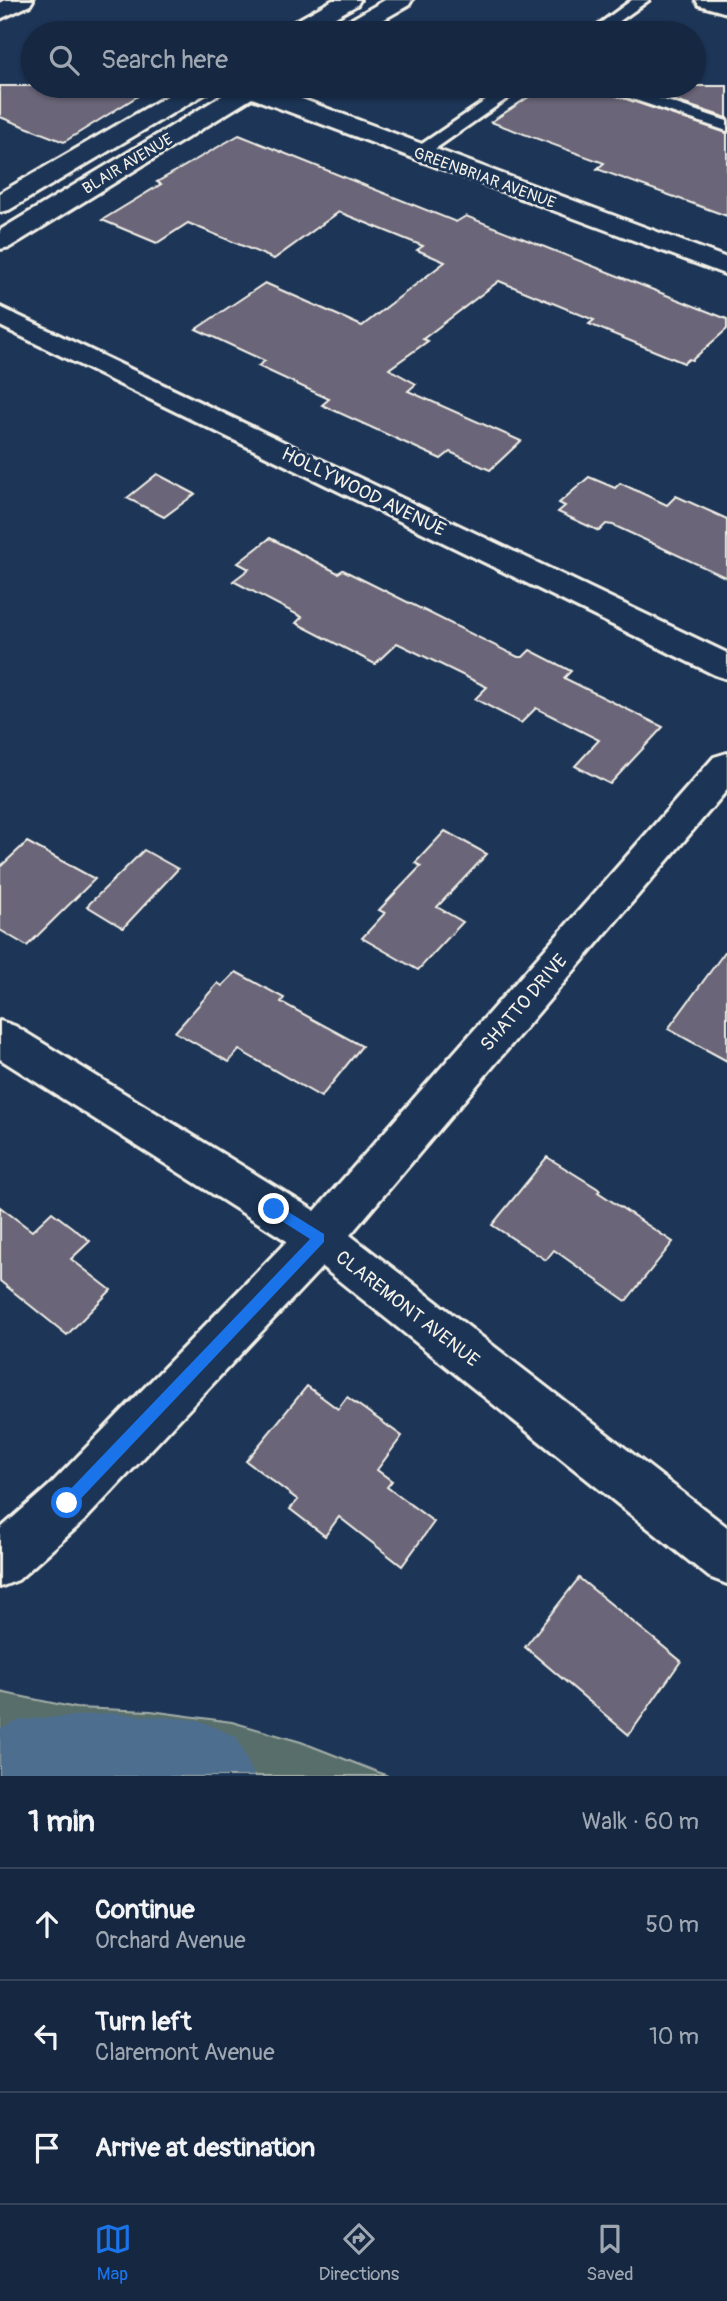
<!DOCTYPE html>
<meta charset="utf-8">
<style>
body{margin:0;font-family:Pangolin,sans-serif;background:#23344c;color:#f1f3f6}
.stop{position:absolute;width:21px;height:21px;margin:-16px;border:5px solid #1a73e8;border-radius:50%;background:#fff}
.stop.end{background:#1a73e8;border-color:#fff;box-shadow:0 2px 7px #0008}
.list{margin:0;padding:0;list-style:none}
h2{display:flex;justify-content:space-between;align-items:center;height:91px;margin:0;padding:0 28px;font-size:30px}
h2 small{font-size:23px;font-weight:400;color:#9ea6b1}
.list li{display:grid;grid-template-columns:46px 1fr auto;gap:21px;align-items:center;box-sizing:border-box;height:112px;padding:0 28px;border-top:2px solid #35445a}
.list b{display:block;font-size:26px;white-space:nowrap}
.list p{margin:0;font-size:23px;white-space:nowrap;color:#9ea6b1}
.list em{font-size:23px;font-style:normal;color:#9ea6b1}
.icon{flex:none;width:38px;height:38px;fill:none;stroke:currentColor;stroke-width:2;stroke-linecap:round;stroke-linejoin:round}
.map{position:relative;flex:none;width:727px;height:1776px;overflow:hidden}
.search{position:absolute;background:#162841;box-shadow:0 2px 5px #0004;left:21px;right:21px;top:21px;height:77px;display:flex;align-items:center;gap:18px;box-sizing:border-box;padding:0 24px;border-radius:38px;color:#9ea6b1;font-size:26px}
.sheet{height:427px;background:#162841}
nav{display:flex;justify-content:space-around;align-items:center;box-sizing:border-box;height:98px;border-top:2px solid #35445a;background:#162841;font-size:19px;color:#9ea6b1}
nav a{display:grid;justify-items:center;gap:4px}
nav .on{color:#1a73e8}
.map>svg:first-child{display:block}
</style>
<div class="map">
<svg width="727" height="1776" viewBox="0 0 727 1776">
<rect width="100%" height="100%" fill="#1d3557"/>
<filter id="ink" filterUnits="userSpaceOnUse"><feTurbulence type="fractalNoise" baseFrequency=".0143" numOctaves="2"/><feDisplacementMap in="SourceGraphic" scale="14" xChannelSelector="R" yChannelSelector="G"/><feConvolveMatrix kernelMatrix="1 2 1 2 8 2 1 2 1" color-interpolation-filters="sRGB"/></filter>
<g filter="url(#ink)">
<polygon fill="#596e6a" stroke="#a6b0a9" stroke-width="2" points="0,1692 76,1708 151,1711 232,1722 301,1742 388,1776 0,1776"/>
<g fill="none" stroke-linecap="round" stroke-linejoin="round">
<polygon fill="#4e6e8f" fill-rule="evenodd" points="112,1713 198,1720 237,1737 254,1776 0,1776 0,1729 20,1720"/>
</g>
<g fill="#6a6578" stroke="#f4f1e8" stroke-width="2">
<polygon points="0,86 154,86 64,142 0,117"/>
<polygon points="545,86 598,86 602,91 727,133 727,216 597,169 604,163 491,122"/>
<polygon points="630,86 727,86 727,118"/>
<polygon points="239,135 456,222 466,216 727,319 727,329 692,360 689,359 684,363 589,324 594,320 499,281 423,339 428,341 389,369 416,384 408,391 521,441 490,470 450,452 441,459 322,405 329,399 258,366 265,361 196,329 265,283 362,326 445,262 417,250 423,246 339,212 274,259 188,223 157,243 102,220 161,184 157,182"/>
<polygon points="157,474 195,494 164,517 127,498"/>
<polygon points="589,477 615,488 620,483 667,505 676,496 727,519 727,578 613,525 606,524 599,531 558,512 565,506 559,503"/>
<polygon points="270,538 338,573 343,570 518,657 523,657 530,650 571,671 564,678 663,727 610,784 575,766 599,740 536,708 521,723 475,699 487,687 397,643 375,664 296,623 302,617 233,581 249,569 238,563"/>
<polygon points="445,831 487,854 437,907 463,922 418,970 362,938 385,913 379,910 421,866 415,863"/>
<polygon points="27,842 95,879 27,946 0,930 0,867"/>
<polygon points="144,850 178,869 123,928 87,906"/>
<polygon points="727,949 727,1061 668,1029"/>
<polygon points="236,972 284,998 281,1002 362,1046 321,1097 239,1050 229,1062 175,1032 218,983 222,986"/>
<polygon points="547,1157 600,1190 598,1192 673,1242 626,1301 554,1250 546,1260 492,1225"/>
<polygon points="0,1207 32,1231 52,1212 90,1241 71,1259 111,1290 67,1335 0,1281"/>
<polygon points="307,1386 338,1409 347,1397 402,1436 377,1470 392,1481 387,1487 434,1522 402,1566 339,1517 325,1536 290,1509 298,1500 246,1461"/>
<polygon points="579,1578 681,1661 629,1735 525,1647"/>
</g>
<g fill="none" stroke-linecap="round" stroke-linejoin="round">
<defs>
<g id="lane">
<polygon points="632,0 649,0 603,33 587,33"/>
<polygon points="507,86 525,86 425,156 413,156 411,153 413,150"/>
<polygon points="601,86 622,86 727,121 727,131 603,89"/>
</g>
<g id="street">
<polygon points="333,0 360,0 357,5 307,33 279,33 283,28"/>
<polygon points="385,0 412,0 409,5 360,33 332,33 336,28"/>
<polygon points="696,0 727,0 727,13 699,5"/>
<polygon points="184,86 213,86 210,91 9,210 0,212 0,193"/>
<polygon points="231,86 267,86 727,258 727,275 252,98 10,247 0,249 0,230 233,89"/>
<polygon points="0,307 727,653 727,679 715,675 0,326"/>
<polygon points="727,753 727,790 350,1235 727,1527 727,1584 709,1577 322,1267 85,1520 18,1580 0,1587 0,1529 49,1486 287,1241 0,1059 0,1021 15,1026 315,1211 714,757"/>
</g>
<polygon id="secondary" points="5,0 33,0 30,5 0,19 0,3"/>
</defs>
<use href="#lane" stroke="#f4f1e8" stroke-width="6"/>
<use href="#street" stroke="#f4f1e8" stroke-width="6"/>
<use href="#secondary" stroke="#f4f1e8" stroke-width="6"/>
<use href="#lane" fill="#1d3557" fill-rule="evenodd"/>
<use href="#street" fill="#1d3557" fill-rule="evenodd"/>
<use href="#secondary" fill="#1d3557" fill-rule="evenodd"/>
</g>
</g>
<polygon fill="#1a73e8" points="274,1203 324,1234 324,1242 72,1508 67,1510 62,1508 60,1503 62,1498 310,1239 269,1213 269,1205"/>
<g text-anchor="middle" stroke-width="6" stroke-linejoin="round" paint-order="stroke">
<g font-size="16" fill="#f4f1e8" stroke="#1d3557">
<text transform="translate(127 163) rotate(-31)" y="6">BLAIR AVENUE</text>
<text transform="translate(485 177) rotate(20)" y="6">GREENBRIAR AVENUE</text>
</g>
<g font-size="19" fill="#f4f1e8" stroke="#1d3557">
<text transform="translate(364 491) rotate(26)" y="7">HOLLYWOOD AVENUE</text>
<text transform="translate(523 1002) rotate(-49)" y="7">SHATTO DRIVE</text>
<text transform="translate(408 1308) rotate(38)" y="7">CLAREMONT AVENUE</text>
</g>
</g>
</svg>
<div class="stop" style="left:67px;top:1503px"></div>
<div class="stop end" style="left:274px;top:1209px"></div>
<div class="search"><svg class="icon" aria-label="search" viewBox="0 0 24 24"><circle cx="10" cy="10" r="6"/><path d="M15 15l6 6"/></svg>Search here</div>
</div>
<section class="sheet">
<h2>1 min<small>Walk · 60 m</small></h2>
<ul class="list">
<li><svg class="icon" aria-label="ahead" viewBox="0 0 24 24"><path d="M12 20V5M6 11l6-6 6 6"/></svg><div><b>Continue</b><p>Orchard Avenue</p></div><em>50 m</em></li>
<li><svg class="icon" aria-label="left" viewBox="0 0 24 24"><path d="M17 20v-9H6M10 6l-5 5 5 5"/></svg><div><b>Turn left</b><p>Claremont Avenue</p></div><em>10 m</em></li>
<li><svg class="icon" aria-label="arrive" viewBox="0 0 24 24"><path d="M6 21V4h12l-3 4 3 4H6"/></svg><div><b>Arrive at destination</b></div></li>
</ul>
</section>
<nav>
<a class="on"><svg class="icon" aria-label="map" viewBox="0 0 24 24"><path d="M3 6l6-2 6 2 6-2v14l-6 2-6-2-6 2zM9 4v14M15 6v14"/></svg>Map</a>
<a><svg class="icon" aria-label="directions" viewBox="0 0 24 24"><path d="M12 3l9 9-9 9-9-9zM9 14v-3h6M13 9l2 2-2 2"/></svg>Directions</a>
<a><svg class="icon" aria-label="saved" viewBox="0 0 24 24"><path d="M7 4h10v16l-5-4-5 4z"/></svg>Saved</a>
</nav>
